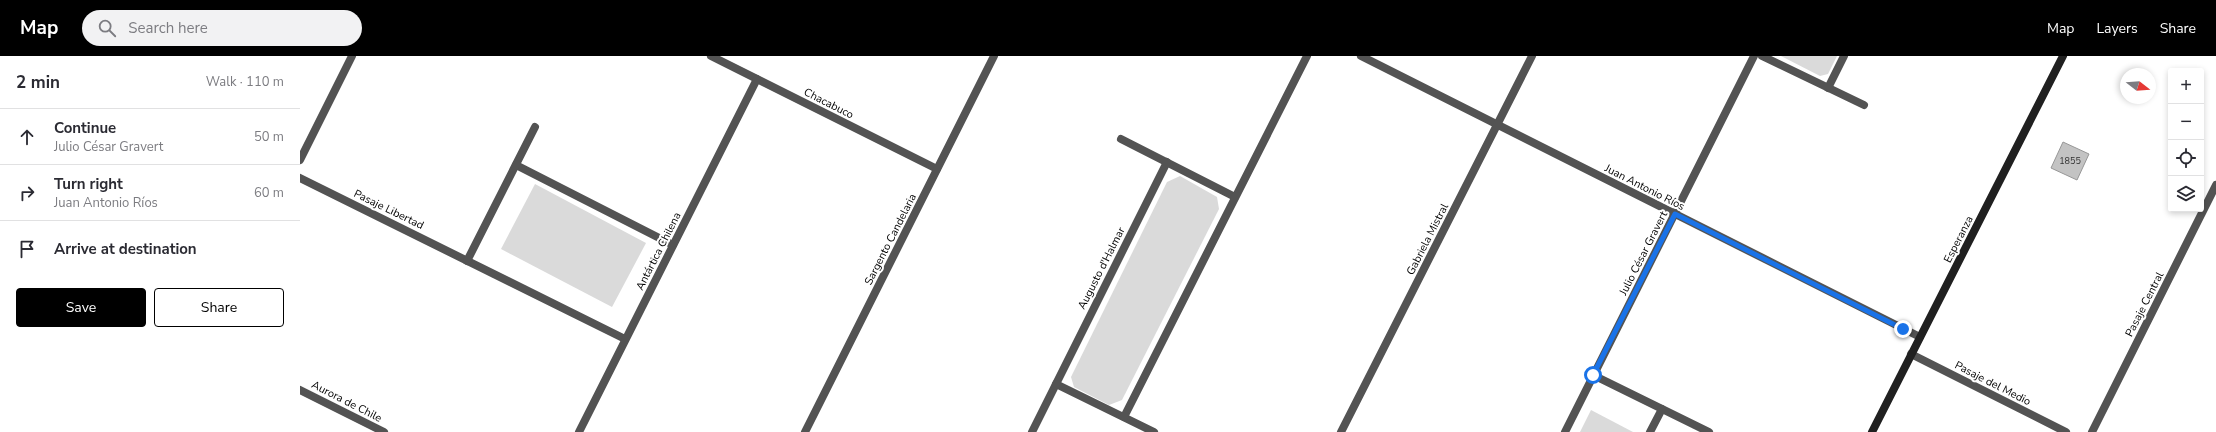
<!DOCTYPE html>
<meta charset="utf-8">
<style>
body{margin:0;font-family:"Nunito Sans",sans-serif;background:#f2f2f3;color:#2b2b33}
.controls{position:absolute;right:12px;top:12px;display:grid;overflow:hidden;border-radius:4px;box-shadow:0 2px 6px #0003}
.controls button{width:36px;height:36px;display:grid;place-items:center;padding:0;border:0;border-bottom:1px solid #e1e1e2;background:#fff;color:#2b2b33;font:20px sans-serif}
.compass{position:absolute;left:1820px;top:12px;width:36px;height:36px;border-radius:50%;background:#fff;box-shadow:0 2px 6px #0003;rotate:107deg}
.stop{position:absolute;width:12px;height:12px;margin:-9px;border:3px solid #1a73e8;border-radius:50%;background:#fff}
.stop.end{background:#1a73e8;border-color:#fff;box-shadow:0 1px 4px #0008}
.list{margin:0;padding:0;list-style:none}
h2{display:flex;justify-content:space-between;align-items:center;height:52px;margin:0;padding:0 16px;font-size:17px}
h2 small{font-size:13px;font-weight:400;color:#7c7c81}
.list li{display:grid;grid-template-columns:26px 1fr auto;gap:12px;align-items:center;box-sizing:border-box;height:56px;padding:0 16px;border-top:1px solid #e1e1e2}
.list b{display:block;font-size:15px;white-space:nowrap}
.list p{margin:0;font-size:13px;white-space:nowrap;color:#7c7c81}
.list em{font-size:13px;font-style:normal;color:#7c7c81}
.actions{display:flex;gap:8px;padding:12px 16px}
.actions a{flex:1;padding:9px 0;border:1px solid #000;border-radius:4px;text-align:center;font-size:14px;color:#000}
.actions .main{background:#000;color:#fff}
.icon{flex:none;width:22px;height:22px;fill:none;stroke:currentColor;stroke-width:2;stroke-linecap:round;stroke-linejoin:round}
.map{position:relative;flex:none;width:1916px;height:376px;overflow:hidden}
header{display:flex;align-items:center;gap:24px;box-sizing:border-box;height:56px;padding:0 20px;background:#000;color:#fff}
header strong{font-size:19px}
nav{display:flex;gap:22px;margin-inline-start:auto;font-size:14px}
.search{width:280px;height:36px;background:#f2f2f3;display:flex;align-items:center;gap:10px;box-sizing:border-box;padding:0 14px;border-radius:22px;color:#7c7c81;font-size:15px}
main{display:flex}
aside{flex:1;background:#fff}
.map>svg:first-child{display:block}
</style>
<header>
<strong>Map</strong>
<div class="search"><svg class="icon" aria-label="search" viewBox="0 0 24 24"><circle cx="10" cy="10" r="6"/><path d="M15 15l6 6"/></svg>Search here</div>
<nav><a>Map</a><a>Layers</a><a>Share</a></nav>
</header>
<main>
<aside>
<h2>2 min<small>Walk · 110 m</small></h2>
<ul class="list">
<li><svg class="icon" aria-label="ahead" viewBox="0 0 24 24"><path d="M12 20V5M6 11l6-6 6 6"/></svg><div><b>Continue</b><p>Julio César Gravert</p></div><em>50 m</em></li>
<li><svg class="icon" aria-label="right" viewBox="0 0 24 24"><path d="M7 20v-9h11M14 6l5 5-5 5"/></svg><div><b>Turn right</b><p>Juan Antonio Ríos</p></div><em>60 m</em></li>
<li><svg class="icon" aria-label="arrive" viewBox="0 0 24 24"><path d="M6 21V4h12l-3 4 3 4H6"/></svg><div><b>Arrive at destination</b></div></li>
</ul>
<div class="actions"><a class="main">Save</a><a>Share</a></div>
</aside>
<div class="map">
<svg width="1916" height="376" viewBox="0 0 1916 376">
<rect width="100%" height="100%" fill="#fff"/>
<g fill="#dadada">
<polygon points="1481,0 1537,0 1528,18 1520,20"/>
<polygon points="880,120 917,141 919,153 822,344 809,349 774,331 771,321 867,126"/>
<polygon points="235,128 346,187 312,251 201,193"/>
<polygon points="1291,354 1333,376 1280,376"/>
</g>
<polygon fill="#c3c3c3" stroke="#979797" points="1763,86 1789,98 1777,124 1751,112"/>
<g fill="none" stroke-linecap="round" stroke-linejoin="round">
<g stroke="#535353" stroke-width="8">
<polyline points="411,0 637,113"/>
<polyline points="1061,0 1620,281"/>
<polyline points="1462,0 1564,49"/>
<polyline points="1528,32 1544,0"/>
<polyline points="821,83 935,141"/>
<polyline points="0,104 52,0"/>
<polyline points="216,109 373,189"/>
<polyline points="0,122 325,283"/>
<polyline points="167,205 235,71"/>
<polyline points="1611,298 1766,376"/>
<polyline points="1293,319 1409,376"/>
<polyline points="756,328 854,376"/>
<polyline points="0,334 84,376"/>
<polyline points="824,361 1007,0"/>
<polyline points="279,376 457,23"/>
<polyline points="505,376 694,0"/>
<polyline points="732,376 867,106"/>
<polyline points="1041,376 1232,0"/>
<polyline points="1265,376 1454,0"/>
<polyline points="1350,376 1362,353"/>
<polyline points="1792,376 1916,129"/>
</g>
<polyline stroke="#202020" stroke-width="8" points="1572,376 1763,0"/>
</g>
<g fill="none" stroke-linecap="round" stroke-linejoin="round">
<polyline stroke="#1a73e8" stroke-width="5" points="1293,319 1375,158 1603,273"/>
</g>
<g text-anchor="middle" stroke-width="4" stroke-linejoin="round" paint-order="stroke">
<g font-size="9" fill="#313131">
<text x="1770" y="108">1855</text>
</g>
<g font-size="11" fill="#000" stroke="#fff">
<text transform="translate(529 47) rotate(27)" y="4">Chacabuco</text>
<text transform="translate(1345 131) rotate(27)" y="4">Juan Antonio Ríos</text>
<text transform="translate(89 153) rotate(26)" y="4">Pasaje Libertad</text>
<text transform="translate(590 183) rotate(-63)" y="4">Sargento Candelaria</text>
<text transform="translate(1127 183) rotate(-63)" y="4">Gabriela Mistral</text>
<text transform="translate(1658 183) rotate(-63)" y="4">Esperanza</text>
<text transform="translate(358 195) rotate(-63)" y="4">Antártica Chilena</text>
<text transform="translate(1343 197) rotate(-63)" y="4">Julio César Gravert</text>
<text transform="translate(801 212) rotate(-63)" y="4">Augusto d'Halmar</text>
<text transform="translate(1844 248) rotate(-63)" y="4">Pasaje Central</text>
<text transform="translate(1693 327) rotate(27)" y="4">Pasaje del Medio</text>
<text transform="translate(47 345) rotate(27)" y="4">Aurora de Chile</text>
</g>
</g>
</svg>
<div class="controls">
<button>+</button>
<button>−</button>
<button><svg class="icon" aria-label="locate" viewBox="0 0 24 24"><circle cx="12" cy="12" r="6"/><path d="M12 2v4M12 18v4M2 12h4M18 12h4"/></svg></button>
<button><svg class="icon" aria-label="layers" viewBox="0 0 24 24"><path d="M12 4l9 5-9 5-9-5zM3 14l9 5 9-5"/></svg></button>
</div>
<svg class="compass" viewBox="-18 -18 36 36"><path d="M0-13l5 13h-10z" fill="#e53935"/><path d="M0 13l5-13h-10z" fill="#7c7c81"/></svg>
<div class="stop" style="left:1293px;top:319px"></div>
<div class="stop end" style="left:1603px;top:273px"></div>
</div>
</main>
